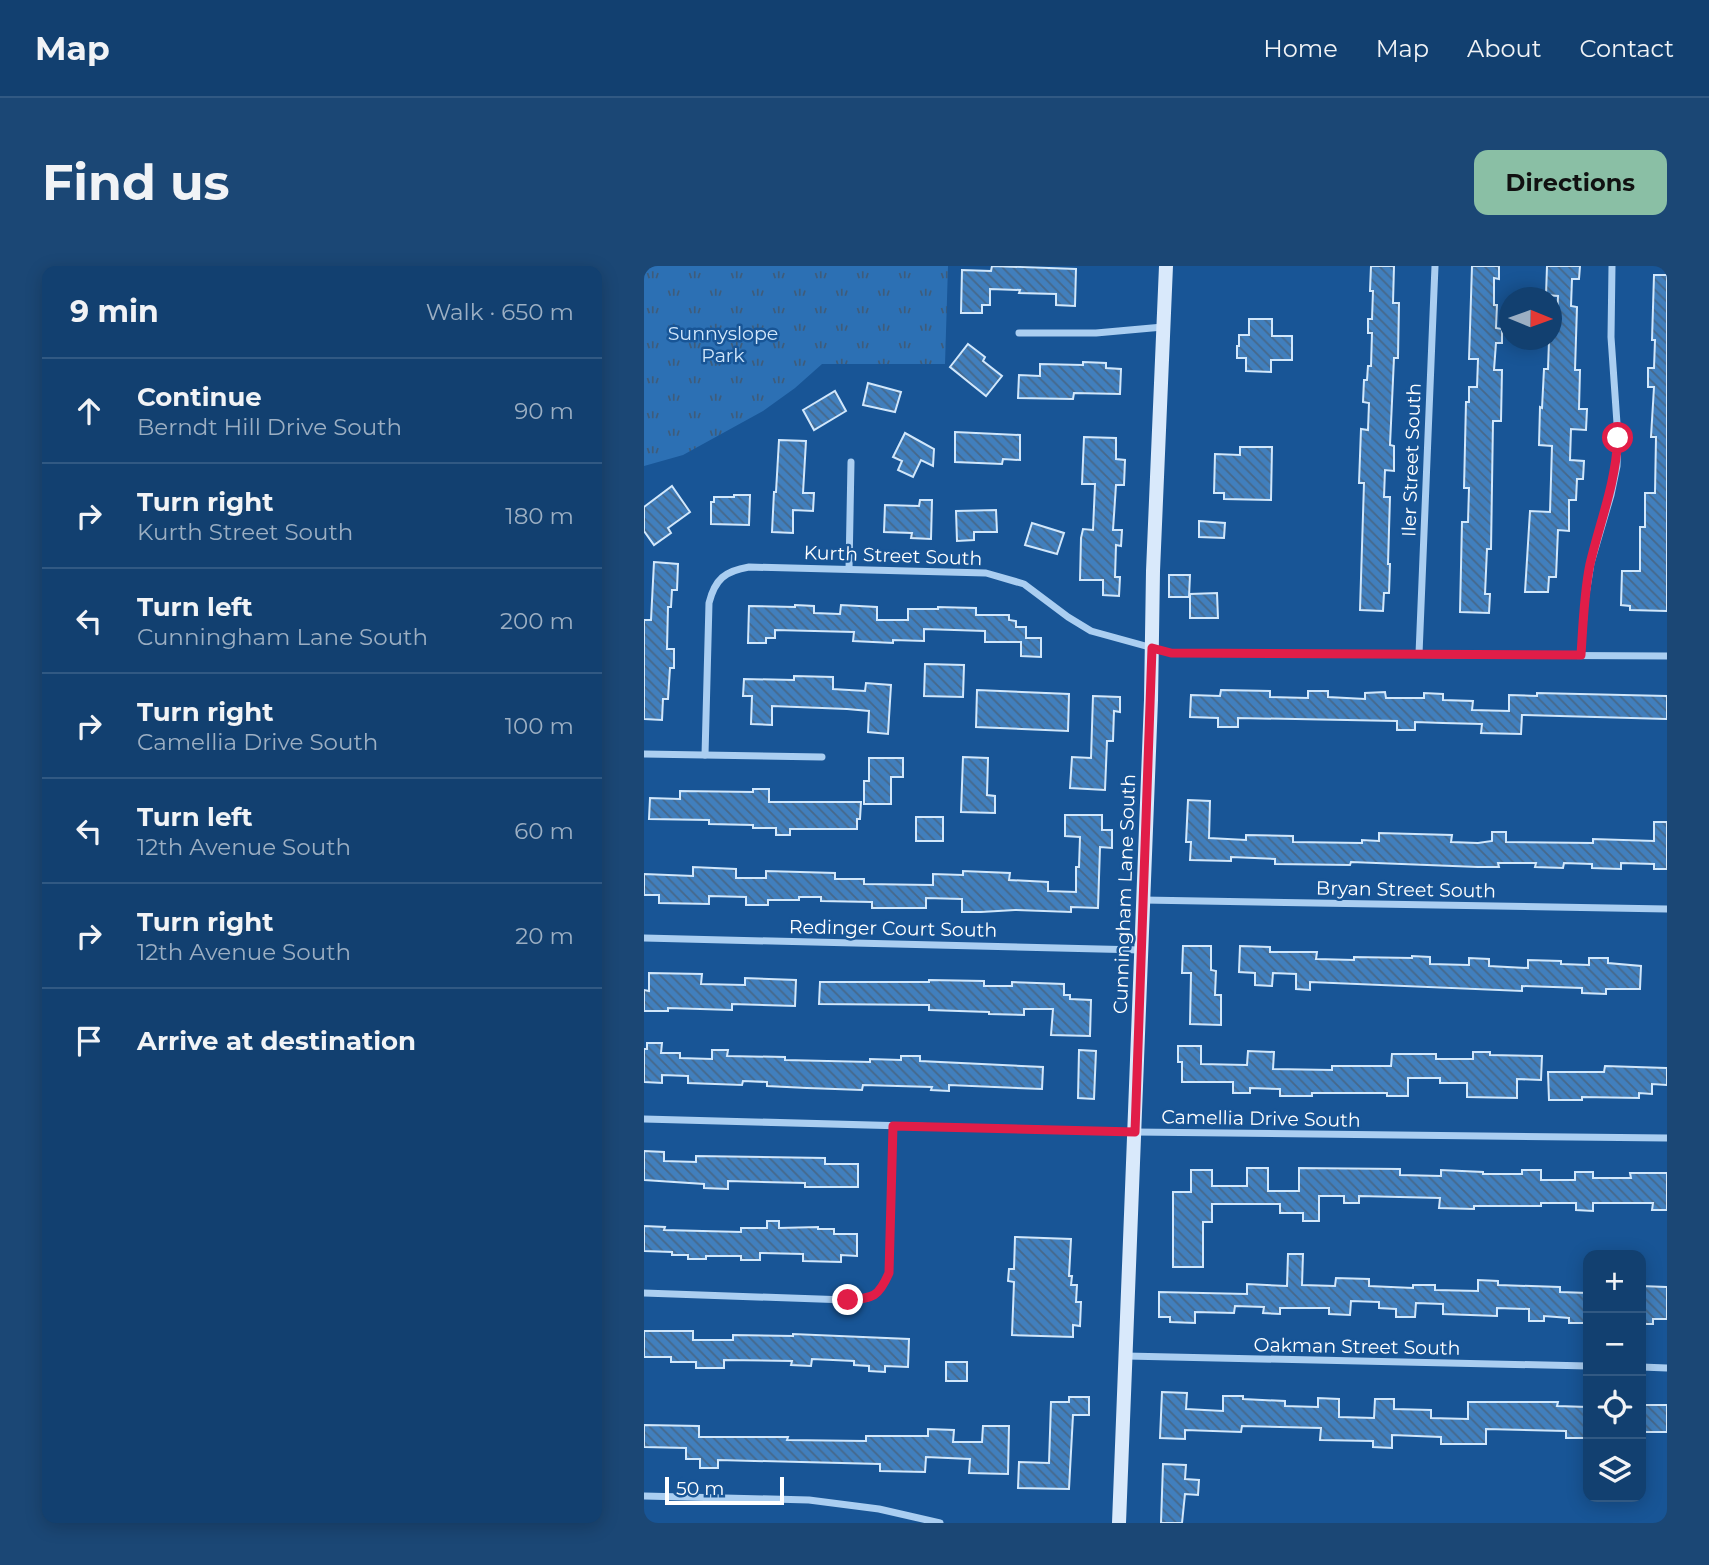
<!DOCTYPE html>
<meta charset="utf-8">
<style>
body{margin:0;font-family:Montserrat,sans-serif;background:#1b4775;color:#f1f3f6}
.controls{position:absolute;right:21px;bottom:21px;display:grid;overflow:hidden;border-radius:14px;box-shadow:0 4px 18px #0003}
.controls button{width:63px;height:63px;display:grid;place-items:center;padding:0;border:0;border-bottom:2px solid #315983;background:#124070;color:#f1f3f6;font:35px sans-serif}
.compass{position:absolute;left:855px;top:21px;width:63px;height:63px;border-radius:50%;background:#124070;box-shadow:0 4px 18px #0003;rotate:91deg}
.scale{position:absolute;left:21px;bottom:18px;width:119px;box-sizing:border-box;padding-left:7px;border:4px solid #fff;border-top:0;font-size:19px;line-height:24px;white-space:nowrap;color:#fff;-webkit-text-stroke:5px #185596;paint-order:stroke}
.stop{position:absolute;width:21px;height:21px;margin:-16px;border:5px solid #e11d48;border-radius:50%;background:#fff}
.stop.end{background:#e11d48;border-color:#fff;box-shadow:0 2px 7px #0008}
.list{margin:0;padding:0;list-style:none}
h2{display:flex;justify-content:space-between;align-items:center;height:91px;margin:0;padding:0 28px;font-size:30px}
h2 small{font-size:23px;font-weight:400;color:#9cafc3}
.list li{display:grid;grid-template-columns:46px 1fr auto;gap:21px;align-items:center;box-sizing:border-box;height:105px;padding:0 28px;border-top:2px solid #315983}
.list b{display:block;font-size:26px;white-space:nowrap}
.list p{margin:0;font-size:23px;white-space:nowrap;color:#9cafc3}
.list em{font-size:23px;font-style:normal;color:#9cafc3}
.icon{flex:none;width:38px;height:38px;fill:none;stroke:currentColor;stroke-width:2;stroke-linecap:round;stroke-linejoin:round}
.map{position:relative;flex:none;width:1023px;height:1257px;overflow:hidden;border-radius:14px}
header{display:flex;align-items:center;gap:42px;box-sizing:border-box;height:98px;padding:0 35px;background:#124070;border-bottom:2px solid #315983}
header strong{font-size:33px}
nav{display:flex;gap:38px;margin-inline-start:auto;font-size:24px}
.intro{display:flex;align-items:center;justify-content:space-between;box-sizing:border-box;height:168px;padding:0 42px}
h1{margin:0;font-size:49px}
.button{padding:18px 32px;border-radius:14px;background:#8abfa5;color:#111;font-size:24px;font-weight:700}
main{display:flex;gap:42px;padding:0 42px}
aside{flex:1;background:#124070;border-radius:14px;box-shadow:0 4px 18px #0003}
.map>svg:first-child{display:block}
</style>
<header>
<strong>Map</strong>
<nav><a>Home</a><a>Map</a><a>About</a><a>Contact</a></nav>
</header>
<div class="intro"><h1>Find us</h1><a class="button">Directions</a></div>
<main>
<aside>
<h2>9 min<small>Walk · 650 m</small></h2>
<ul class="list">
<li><svg class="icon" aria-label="ahead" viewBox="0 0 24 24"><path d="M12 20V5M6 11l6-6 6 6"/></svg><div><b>Continue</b><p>Berndt Hill Drive South</p></div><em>90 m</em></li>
<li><svg class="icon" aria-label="right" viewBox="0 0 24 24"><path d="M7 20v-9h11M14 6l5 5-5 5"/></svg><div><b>Turn right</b><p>Kurth Street South</p></div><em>180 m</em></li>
<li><svg class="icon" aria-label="left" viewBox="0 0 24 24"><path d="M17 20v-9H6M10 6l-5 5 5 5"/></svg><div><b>Turn left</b><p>Cunningham Lane South</p></div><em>200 m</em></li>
<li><svg class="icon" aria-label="right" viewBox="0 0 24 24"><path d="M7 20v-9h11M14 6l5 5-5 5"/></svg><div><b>Turn right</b><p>Camellia Drive South</p></div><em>100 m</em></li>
<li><svg class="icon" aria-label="left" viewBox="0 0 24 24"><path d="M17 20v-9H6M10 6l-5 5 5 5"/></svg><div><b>Turn left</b><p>12th Avenue South</p></div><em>60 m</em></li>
<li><svg class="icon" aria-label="right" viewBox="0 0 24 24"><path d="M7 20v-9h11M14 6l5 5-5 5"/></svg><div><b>Turn right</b><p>12th Avenue South</p></div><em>20 m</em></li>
<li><svg class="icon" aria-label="arrive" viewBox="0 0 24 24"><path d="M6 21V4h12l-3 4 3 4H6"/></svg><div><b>Arrive at destination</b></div></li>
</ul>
</aside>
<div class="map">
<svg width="1023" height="1257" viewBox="0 0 1023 1257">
<defs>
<pattern id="park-tufts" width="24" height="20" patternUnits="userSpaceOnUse" patternTransform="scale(1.75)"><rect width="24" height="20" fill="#2c70b4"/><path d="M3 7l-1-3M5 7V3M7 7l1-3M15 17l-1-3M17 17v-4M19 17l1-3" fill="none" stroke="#3e5c7b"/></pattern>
<pattern id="building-back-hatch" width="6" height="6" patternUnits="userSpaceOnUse" patternTransform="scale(1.75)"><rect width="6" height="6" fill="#417fbd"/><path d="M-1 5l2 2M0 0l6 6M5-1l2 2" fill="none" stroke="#46688a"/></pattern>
</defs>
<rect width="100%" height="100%" fill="#185596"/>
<polygon fill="url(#park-tufts)" points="0,0 304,0 301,98 178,98 151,122 119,145 39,189 0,200"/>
<g fill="url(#building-back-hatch)" stroke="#d1e7fb" stroke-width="2">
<polygon points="348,0 432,3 431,40 412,39 412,28 375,27 376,24 346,23 346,39 338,39 338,47 317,47 318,4 347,5"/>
<polygon points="727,0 750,0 749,37 755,37 754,92 750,92 746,179 750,180 750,205 741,204 740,231 746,231 744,298 746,298 745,327 740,327 739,345 716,344 720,217 715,217 717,163 724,164 725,137 719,136 720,114 723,114 724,100 727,100 728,67 724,67 724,53 728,53 729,25 726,25"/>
<polygon points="828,0 855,0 855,13 850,12 850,39 853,39 852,62 858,63 858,77 852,77 850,104 858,104 857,155 849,155 847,283 843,283 841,328 846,328 845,347 816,346 818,256 824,256 825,222 820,222 822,136 825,136 825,121 833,121 834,93 825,93"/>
<polygon points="903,0 936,0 935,13 928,13 927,40 933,41 931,104 936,104 935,143 943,143 942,164 927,163 926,194 940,195 939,213 933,213 932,234 925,234 925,265 914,264 912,311 905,311 904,326 881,326 886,245 906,246 908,180 895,179 896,141 898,142 900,103 904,103 905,74 907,74 907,55 913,55 914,30 902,29"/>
<polygon points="1010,9 1023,9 1023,345 986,344 986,340 977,339 978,305 996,305 996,261 1001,261 1001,227 1011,227 1012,171 1007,171 1010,121 1004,121 1004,102 1010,102 1011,74 1008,74"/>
<polygon points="605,53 628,53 628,70 648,70 648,94 627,94 627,106 602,105 602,92 593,92 593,80 595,80 595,69 605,69"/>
<polygon points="324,78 341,91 339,95 358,110 342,130 306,101"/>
<polygon points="439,96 462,97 462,102 477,103 476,128 430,127 429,133 374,132 375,109 396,110 396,98 439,99"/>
<polygon points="224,117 257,126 251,146 219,139"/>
<polygon points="191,125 202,145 170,164 159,144"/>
<polygon points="311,166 376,169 376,194 359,193 358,198 311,196"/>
<polygon points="261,167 290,183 289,200 277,194 269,211 254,204 258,195 249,191"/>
<polygon points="440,171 472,172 472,193 481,194 480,219 472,219 469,264 478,264 477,280 472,279 471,311 476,311 475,330 459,329 459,314 436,314 437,272 439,263 449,264 451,218 438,218"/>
<polygon points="135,174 162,175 159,227 170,227 169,245 149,244 149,267 128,266 130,226 132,226"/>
<polygon points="596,181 628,181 627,234 580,233 580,227 570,227 571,188 596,189"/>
<polygon points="28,220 46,246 24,262 27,267 10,279 0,265 0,241"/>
<polygon points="90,229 106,229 105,259 67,258 67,236 70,236 70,231 90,231"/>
<polygon points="276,234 288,234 287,273 267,272 268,267 240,266 241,239 275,240"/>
<polygon points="352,244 353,266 330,266 330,274 313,275 312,245"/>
<polygon points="555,255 581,257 580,272 555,271"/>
<polygon points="388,257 420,267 413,288 381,279"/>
<polygon points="10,296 34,298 33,324 28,324 27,341 24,341 23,383 30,383 30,402 26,402 24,433 19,433 18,454 0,453 0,354 7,354"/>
<polygon points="525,309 546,309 545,331 525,331"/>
<polygon points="573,327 574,352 546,352 546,328"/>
<polygon points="151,339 170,340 170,347 196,348 197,339 233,341 233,354 264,354 264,343 294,343 294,341 332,342 332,349 365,349 365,354 372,355 372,361 382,361 382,372 397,372 397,391 377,390 377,376 341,376 341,365 280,363 280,375 249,374 249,377 209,375 210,366 131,364 131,372 122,372 122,377 104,377 105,340 151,341"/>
<polygon points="281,398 320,399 319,431 280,430"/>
<polygon points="150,410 189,411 189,423 221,425 222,417 247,419 244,468 224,466 225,445 203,443 128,440 128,459 107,458 108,430 99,430 100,413 150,414"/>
<polygon points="333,424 425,428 424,465 332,461"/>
<polygon points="577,424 626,425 626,431 664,432 664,425 684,425 684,431 721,433 721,427 741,426 742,432 780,432 780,427 799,428 799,434 829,435 828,444 865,445 865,429 893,430 893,427 1023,430 1023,453 878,449 877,468 837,467 838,458 799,457 771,456 771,464 753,464 753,455 594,452 594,461 574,461 574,452 546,451 547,429 576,430"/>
<polygon points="449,430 476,431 476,446 470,445 469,475 463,475 461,524 426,522 428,491 447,492"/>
<polygon points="319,491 344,492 343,529 351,530 351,547 317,546"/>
<polygon points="225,492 259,492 259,511 247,511 247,538 220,538 220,515 225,515"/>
<polygon points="109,523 125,523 125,536 217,536 216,553 213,553 213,563 146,563 146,569 132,569 132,562 109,562 109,559 65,558 65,554 5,553 6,532 36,533 36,525 109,526"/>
<polygon points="544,534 566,535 565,572 602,574 602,569 649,570 649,576 718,577 718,574 735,575 735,567 808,569 807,576 834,577 848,575 848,566 862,566 862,576 949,577 949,573 1010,575 1010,556 1023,556 1023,603 1010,603 1010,598 977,597 977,603 948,602 948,598 920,597 919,602 891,601 892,597 854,597 855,601 834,601 707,596 706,599 631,598 631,593 587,591 587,595 546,594 547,576 542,576"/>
<polygon points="421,549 458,549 458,564 468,564 468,582 456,581 454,642 427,641 427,646 371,644 337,646 318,646 318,633 282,632 282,642 228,642 228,636 177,635 177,631 155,631 155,634 124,634 124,639 102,639 102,631 65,630 65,638 15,637 15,629 0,629 0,608 49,610 49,601 92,603 92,612 122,612 122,605 191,607 191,613 220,613 220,618 289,619 289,608 319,609 319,605 366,607 365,614 404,616 404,625 432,626 432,601 435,601 436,571 421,570"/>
<rect x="272" y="551" width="27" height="24"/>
<polygon points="539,680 567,680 567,704 572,705 571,729 577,729 577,759 546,758 547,707 538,707"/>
<polygon points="596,680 626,681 626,686 673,686 672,693 710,694 710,691 768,692 768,690 786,691 786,698 825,699 825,692 845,693 845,700 884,702 884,694 917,695 917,698 945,699 945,692 964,692 964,697 997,700 996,723 962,723 962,728 938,727 938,722 878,720 878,725 666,716 666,724 652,723 652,708 629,707 628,720 611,719 611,707 595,706"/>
<polygon points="5,707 58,708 57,718 101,719 101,712 152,714 151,740 88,738 88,744 24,742 24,745 0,745 0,724 5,725"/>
<polygon points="285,714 340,715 340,720 368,720 368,716 420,718 420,729 426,729 426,733 447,734 446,770 407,769 409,743 380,743 380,749 345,748 345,746 285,744 285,739 175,738 176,716 285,716"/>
<polygon points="3,777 18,777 17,787 36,787 36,792 68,793 68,784 84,784 83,790 141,791 141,794 226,796 226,793 257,794 257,790 276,790 276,795 399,801 398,823 305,819 305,825 287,824 288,821 219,819 218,824 163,822 123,820 123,816 99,815 98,819 44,817 44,810 18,809 18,817 0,816 0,783 3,783"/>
<polygon points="534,780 557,780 557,798 603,799 604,785 630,786 629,803 688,804 688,800 747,800 748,788 792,788 792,793 829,793 829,786 846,786 846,789 898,790 897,814 873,813 873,832 823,831 823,817 796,817 796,812 764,812 764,830 743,830 743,827 668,827 668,830 636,830 636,823 606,822 606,827 589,827 589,816 538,816 538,796 534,796"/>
<polygon points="435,784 452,785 450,833 434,832"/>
<polygon points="961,800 1023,802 1023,819 1008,818 1008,828 995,827 995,832 938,831 938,834 905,834 904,806 960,806"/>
<polygon points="0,885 20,886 20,895 52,896 52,890 181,892 181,898 214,898 214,921 161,921 161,917 84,915 84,923 60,922 60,918 0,914"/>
<polygon points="603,902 624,902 624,925 655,925 655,902 756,903 756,909 797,910 797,904 839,906 839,908 878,908 878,904 897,904 897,914 931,914 931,906 949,906 949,912 987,912 986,907 1023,907 1023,944 1008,944 1009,937 949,937 949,945 932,944 932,937 897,937 897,940 830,940 830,943 795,942 796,932 715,930 715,937 700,937 700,930 675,930 675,955 659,955 659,947 636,947 636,938 568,938 568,956 559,956 559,1001 529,1001 529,926 547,926 547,904 568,904 568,920 603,920"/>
<polygon points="123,955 135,955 135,962 174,961 174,963 190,963 190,968 213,968 213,990 197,989 197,996 159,995 159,988 116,987 116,994 97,994 97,990 62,990 62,993 44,993 44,989 28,989 28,986 0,985 0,960 21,961 20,964 97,966 97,962 123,962"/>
<polygon points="371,971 427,973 425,1010 428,1010 427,1019 433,1019 432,1036 437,1036 436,1060 429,1059 429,1071 368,1069 370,1016 364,1015 365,1003 370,1003"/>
<polygon points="644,988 659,988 658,1019 691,1020 692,1012 725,1013 725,1020 769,1022 769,1019 791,1019 791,1024 834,1025 834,1014 854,1015 854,1019 916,1021 916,1026 944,1027 944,1057 925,1057 925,1052 900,1050 900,1055 885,1055 885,1043 853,1042 853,1050 799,1048 799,1038 772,1037 771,1051 752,1051 752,1043 735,1042 735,1036 707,1035 706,1049 685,1048 685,1042 636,1042 636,1048 619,1047 620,1041 591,1040 590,1047 551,1046 551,1057 526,1056 526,1051 515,1051 515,1026 603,1028 603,1018 643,1020"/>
<polygon points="997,1020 1023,1021 1023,1053 1009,1053 1009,1058 997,1058"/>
<polygon points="0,1065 49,1065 49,1074 89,1074 89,1069 149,1070 149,1068 265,1073 264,1101 241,1100 241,1106 225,1105 225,1100 210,1099 210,1095 168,1093 167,1100 147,1099 148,1095 80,1094 80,1102 52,1102 52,1096 27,1096 27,1091 0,1091"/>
<rect x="302" y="1096" width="21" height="19"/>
<polygon points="518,1126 543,1127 542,1143 579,1145 579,1130 599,1130 599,1133 641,1135 641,1140 674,1141 674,1132 695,1133 695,1151 730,1152 731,1133 750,1133 750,1143 787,1144 787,1152 824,1153 824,1136 914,1136 913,1140 944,1141 944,1164 943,1172 922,1172 922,1165 842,1163 842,1178 797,1178 797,1171 748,1169 748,1182 729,1181 729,1175 676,1174 677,1162 598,1160 597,1166 541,1164 541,1173 516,1172"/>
<polygon points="425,1131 445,1131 445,1149 429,1149 425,1223 374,1222 375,1196 405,1197 407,1136 425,1136"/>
<rect x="997" y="1139" width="26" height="27"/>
<polygon points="0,1159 55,1160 55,1171 144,1171 143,1174 222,1175 222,1170 284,1170 284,1163 310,1164 309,1176 338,1176 339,1160 365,1160 364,1208 325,1207 326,1193 282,1191 281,1206 236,1205 236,1198 74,1194 74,1202 56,1202 56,1193 42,1193 42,1182 0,1181"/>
<polygon points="519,1198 542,1199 541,1213 555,1214 554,1229 541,1228 538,1257 517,1257"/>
</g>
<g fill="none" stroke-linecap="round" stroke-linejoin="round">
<g stroke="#aacef1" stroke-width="7">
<polyline points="375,67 452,67 519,61"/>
<polyline points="205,303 207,196"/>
<polyline points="775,388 791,0"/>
<polyline points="937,389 941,335 947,297 967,229 973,200 974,172 967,71 968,0"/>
<polyline points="0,488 178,491"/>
<path d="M61,489L65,337C71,313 81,305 105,301L342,307L380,318L424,351L447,365L527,387L1023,390"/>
<polyline points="499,634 1023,643"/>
<polyline points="0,672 497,684"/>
<polyline points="0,853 491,866 1023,872"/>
<path d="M0,1027L203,1034C229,1033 234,1032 245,1007L249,860"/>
<polyline points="482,1090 944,1100"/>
<polyline points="997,1101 1023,1102"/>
<polyline points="0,1230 165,1234 235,1243 296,1257"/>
</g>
<polyline stroke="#d9e9fb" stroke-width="14" points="475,1257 507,434 509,305 522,0"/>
</g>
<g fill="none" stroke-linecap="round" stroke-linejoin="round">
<path stroke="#e11d48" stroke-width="9" d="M204,1034C229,1032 234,1032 245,1007L249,860L491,866L508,382L527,387L937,389C939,359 940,327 946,298C957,252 971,220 974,172"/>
</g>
<g text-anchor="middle" stroke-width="5" stroke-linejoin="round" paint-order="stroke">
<g font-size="19" fill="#d1e7fb" stroke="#185596">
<text x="79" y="74">Sunnyslope<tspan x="79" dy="22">Park</tspan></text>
</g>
<g font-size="19" fill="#fff" stroke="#185596">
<text transform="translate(767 194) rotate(-88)" y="7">Iler Street South</text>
<text transform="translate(249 289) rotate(2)" y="7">Kurth Street South</text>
<text transform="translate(762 623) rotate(1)" y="7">Bryan Street South</text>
<text transform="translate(480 628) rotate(-88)" y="7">Cunningham Lane South</text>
<text transform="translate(249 662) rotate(1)" y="7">Redinger Court South</text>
<text transform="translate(617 852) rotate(1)" y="7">Camellia Drive South</text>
<text transform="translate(713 1080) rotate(1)" y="7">Oakman Street South</text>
</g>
</g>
</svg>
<div class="controls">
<button>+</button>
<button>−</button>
<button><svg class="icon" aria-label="locate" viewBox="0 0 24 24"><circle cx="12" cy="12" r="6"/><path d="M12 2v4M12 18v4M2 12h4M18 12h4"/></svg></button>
<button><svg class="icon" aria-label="layers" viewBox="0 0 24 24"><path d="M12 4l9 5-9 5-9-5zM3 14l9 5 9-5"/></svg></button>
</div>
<svg class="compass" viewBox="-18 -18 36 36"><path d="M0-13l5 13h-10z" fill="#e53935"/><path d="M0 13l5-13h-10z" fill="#9cafc3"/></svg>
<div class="scale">50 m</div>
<div class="stop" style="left:974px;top:172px"></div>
<div class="stop end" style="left:204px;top:1034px"></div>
</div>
</main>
